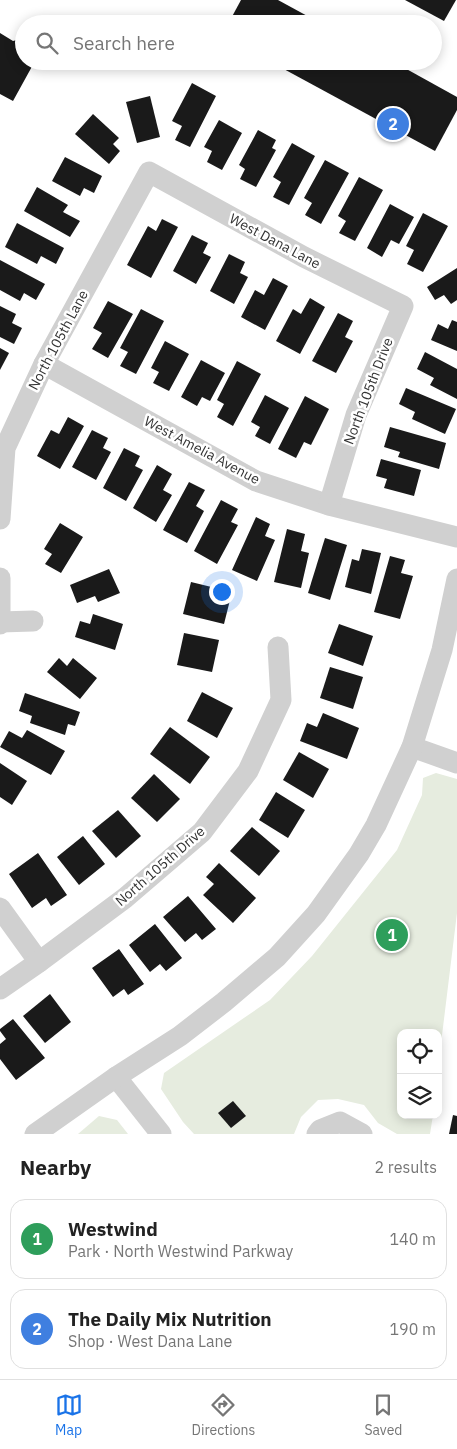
<!DOCTYPE html>
<meta charset="utf-8">
<style>
body{margin:0;font-family:"IBM Plex Sans",sans-serif;background:#f2f2f2;color:#222}
.controls{position:absolute;right:15px;bottom:15px;display:grid;overflow:hidden;border-radius:10px;box-shadow:0 2px 12px #0003}
.controls button{width:45px;height:45px;display:grid;place-items:center;padding:0;border:0;border-bottom:1px solid #e0e0e0;background:#fff;color:#222;font:25px sans-serif}
.you{position:absolute;left:221px;top:591px;width:18px;height:18px;margin:-12px;border:4px solid #fff;border-radius:50%;background:#1a73e8;box-shadow:0 0 0 8px #1a73e833}
.badge{display:grid;place-items:center;width:32px;height:32px;border-radius:50%;background:#1a73e8;color:#fff;font-size:16px;font-weight:700}
.pin{position:absolute;translate:-50% -50%;border:2px solid #fff;box-shadow:0 1px 5px #0006}
.list{margin:0;padding:0;list-style:none}
h2{display:flex;justify-content:space-between;align-items:center;height:65px;margin:0;padding:0 20px;font-size:21px}
h2 small{font-size:16px;font-weight:400;color:#767676}
.list li{display:grid;grid-template-columns:32px 1fr auto;gap:15px;align-items:center;box-sizing:border-box;height:80px;margin:0 10px 10px;padding:0 10px;border:1px solid #e0e0e0;border-radius:15px}
.list b{display:block;font-size:19px;white-space:nowrap}
.list p{margin:0;font-size:16px;white-space:nowrap;color:#767676}
.list em{font-size:16px;font-style:normal;color:#767676}
.icon{flex:none;width:28px;height:28px;fill:none;stroke:currentColor;stroke-width:2;stroke-linecap:round;stroke-linejoin:round}
.map{position:relative;flex:none;width:457px;height:1134px;overflow:hidden}
.search{position:absolute;background:#fff;box-shadow:0 2px 12px #0003;left:15px;right:15px;top:15px;height:55px;display:flex;align-items:center;gap:12px;box-sizing:border-box;padding:0 18px;border-radius:28px;color:#767676;font-size:19px}
.sheet{height:245px;background:#fff}
nav{display:flex;justify-content:space-around;align-items:center;box-sizing:border-box;height:70px;border-top:1px solid #e0e0e0;background:#fff;font-size:14px;color:#767676}
nav a{display:grid;justify-items:center;gap:2px}
nav .on{color:#1a73e8}
.map>svg:first-child{display:block}
</style>
<div class="map">
<svg width="457" height="1134" viewBox="0 0 457 1134">
<rect width="100%" height="100%" fill="#fff"/>
<g fill="#e6ecdf">
<polygon points="436,773 457,779 457,913 438,1068 438,1033 401,1033 401,1115 433,1115 430,1134 397,1134 378,1123 364,1105 338,1099 318,1100 301,1117 294,1134 194,1134 183,1122 161,1089 164,1073 270,1000 312,956 397,850 422,795 423,778"/>
<polygon points="99,1116 117,1120 128,1134 78,1134"/>
</g>
<g fill="#1a1a1a">
<polygon points="241,0 278,0 322,24 228,24"/>
<polygon points="405,0 456,0 444,21"/>
<polygon points="0,33 13,41 24,38 24,61 35,61 13,101 0,94"/>
<polygon points="269,61 392,61 457,97 457,110 435,151"/>
<polygon points="192,83 216,96 190,147 175,140 182,126 172,121"/>
<polygon points="150,96 160,137 137,143 126,102"/>
<polygon points="93,114 119,138 113,144 120,151 109,164 75,134"/>
<polygon points="219,120 242,133 222,170 207,162 212,151 204,147"/>
<polygon points="258,130 276,140 272,148 276,150 256,187 240,179 245,169 239,165"/>
<polygon points="292,143 315,156 289,205 273,197 281,182 273,177"/>
<polygon points="65,157 102,176 94,193 84,188 80,196 52,181"/>
<polygon points="325,160 349,173 321,224 305,215 312,203 304,198"/>
<polygon points="359,177 383,190 355,241 339,233 346,221 338,216"/>
<polygon points="37,187 68,205 63,212 80,221 70,237 24,211"/>
<polygon points="390,204 414,217 399,244 391,240 382,257 367,248"/>
<polygon points="423,213 448,226 423,272 407,264 414,250 406,246"/>
<polygon points="162,219 178,227 151,278 127,265 148,226 156,231"/>
<polygon points="17,223 64,248 56,264 41,256 37,264 5,247"/>
<polygon points="192,235 208,243 203,253 211,257 196,284 173,271"/>
<polygon points="229,254 245,262 240,273 248,277 234,304 210,291"/>
<polygon points="0,260 45,284 36,300 24,293 20,301 0,290"/>
<polygon points="457,268 457,300 451,304 444,295 435,300 427,287"/>
<polygon points="273,278 288,286 265,330 241,317 255,290 264,295"/>
<polygon points="310,298 325,307 300,354 276,341 293,309 301,314"/>
<polygon points="108,301 133,314 108,358 92,349 102,333 93,328"/>
<polygon points="0,306 16,314 12,323 22,328 14,344 0,337"/>
<polygon points="141,309 164,321 136,374 120,366 128,352 120,348"/>
<polygon points="338,313 353,321 345,337 353,341 336,373 312,361"/>
<polygon points="452,320 457,322 457,351 431,340 438,324 448,329"/>
<polygon points="165,341 189,354 169,391 153,383 159,372 151,368"/>
<polygon points="0,348 9,353 0,370"/>
<polygon points="425,352 457,369 457,399 430,385 434,378 417,369"/>
<polygon points="201,360 225,373 210,401 202,397 197,406 181,397"/>
<polygon points="237,361 261,374 233,426 217,417 224,404 217,400"/>
<polygon points="406,388 456,409 445,434 412,419 415,412 399,404"/>
<polygon points="265,395 289,408 270,444 255,436 260,427 251,422"/>
<polygon points="305,396 329,409 311,445 304,442 296,458 278,449"/>
<polygon points="68,417 84,426 60,469 37,456 51,430 59,434"/>
<polygon points="390,427 446,443 439,469 398,457 400,452 384,447"/>
<polygon points="92,430 108,438 103,448 111,452 96,480 72,467"/>
<polygon points="124,448 140,456 135,466 143,470 126,501 103,488"/>
<polygon points="381,459 421,470 414,496 384,488 387,479 376,476"/>
<polygon points="157,465 172,474 163,490 172,495 156,522 133,508"/>
<polygon points="189,482 205,490 196,506 204,511 187,543 163,530"/>
<polygon points="221,500 238,509 231,522 238,525 217,564 194,551"/>
<polygon points="256,517 270,524 265,536 275,540 257,581 232,570"/>
<polygon points="60,523 83,537 61,573 45,564 52,554 44,549"/>
<polygon points="287,529 305,534 301,551 309,553 301,588 274,582"/>
<polygon points="325,538 347,545 330,600 308,593"/>
<polygon points="362,549 381,553 371,594 345,587 352,559 359,561"/>
<polygon points="390,556 405,560 401,573 413,576 400,619 374,612"/>
<polygon points="109,569 120,593 98,602 95,596 77,603 70,585"/>
<polygon points="191,582 232,592 224,624 183,614"/>
<polygon points="93,614 123,624 115,650 75,637 80,621 90,624"/>
<polygon points="339,624 373,636 363,666 328,653"/>
<polygon points="184,633 219,640 212,672 177,665"/>
<polygon points="59,658 67,666 73,658 97,678 80,699 47,672"/>
<polygon points="330,667 363,677 353,709 320,698"/>
<polygon points="202,692 233,708 217,738 187,721"/>
<polygon points="25,693 80,712 75,726 68,724 65,735 30,723 32,716 19,711"/>
<polygon points="323,713 359,728 347,759 300,741 307,723 317,727"/>
<polygon points="170,727 210,757 190,784 150,754"/>
<polygon points="27,730 65,751 51,775 0,747 9,731 22,738"/>
<polygon points="299,752 329,769 313,798 283,780"/>
<polygon points="0,763 27,781 12,805 0,797"/>
<polygon points="154,774 180,799 157,822 131,798"/>
<polygon points="276,792 305,810 288,838 259,820"/>
<polygon points="118,810 141,836 116,858 92,831"/>
<polygon points="252,827 280,851 259,876 230,851"/>
<polygon points="83,836 105,864 79,885 57,857"/>
<polygon points="38,853 67,895 51,906 46,898 32,908 9,874"/>
<polygon points="219,863 256,898 233,923 203,895 214,884 206,877"/>
<polygon points="188,896 216,929 202,940 196,933 185,942 163,917"/>
<polygon points="155,924 182,958 166,971 160,964 150,972 129,945"/>
<polygon points="119,949 144,984 128,995 124,989 113,997 92,968"/>
<polygon points="50,994 71,1022 45,1043 23,1016"/>
<polygon points="13,1019 45,1058 16,1080 0,1059 0,1044 6,1039 0,1031 0,1029"/>
<polygon points="233,1101 246,1116 231,1128 218,1113"/>
<polygon points="453,1115 457,1116 457,1134 449,1134"/>
</g>
<g fill="none" stroke-linecap="round" stroke-linejoin="round">
<g stroke="#d0d0d0" stroke-width="21">
<polyline points="44,364 256,481 329,505 457,537"/>
<polyline points="0,519 5,448 44,364 149,172 304,257 403,306 356,415 329,505"/>
<polyline points="0,578 0,624"/>
<polyline points="0,622 33,621"/>
<polyline points="412,747 457,763"/>
<polyline points="0,908 39,962"/>
<polyline points="0,989 39,962 125,898 202,832 248,771 281,700 278,647"/>
<polyline points="116,1077 161,1134"/>
<polyline points="35,1134 116,1077 180,1036 224,1002 277,957 316,914 359,854 376,825 412,747 442,650 457,579"/>
<polyline points="317,1134 320,1130 340,1122 362,1134"/>
</g>
</g>
<g text-anchor="middle" stroke-width="5" stroke-linejoin="round" paint-order="stroke">
<g font-size="14" fill="#333" stroke="#fff">
<text transform="translate(275 241) rotate(28)" y="5">West Dana Lane</text>
<text transform="translate(58 340) rotate(-62)" y="5">North 105th Lane</text>
<text transform="translate(368 391) rotate(-69)" y="5">North 105th Drive</text>
<text transform="translate(202 450) rotate(28)" y="5">West Amelia Avenue</text>
<text transform="translate(160 866) rotate(-41)" y="5">North 105th Drive</text>
</g>
</g>
</svg>
<div class="controls">
<button><svg class="icon" aria-label="locate" viewBox="0 0 24 24"><circle cx="12" cy="12" r="6"/><path d="M12 2v4M12 18v4M2 12h4M18 12h4"/></svg></button>
<button><svg class="icon" aria-label="layers" viewBox="0 0 24 24"><path d="M12 4l9 5-9 5-9-5zM3 14l9 5 9-5"/></svg></button>
</div>
<div class="you"></div>
<div class="pin badge" style="left:392px;top:935px;background:#2e9e5b">1</div>
<div class="pin badge" style="left:393px;top:124px;background:#3f7fe0">2</div>
<div class="search"><svg class="icon" aria-label="search" viewBox="0 0 24 24"><circle cx="10" cy="10" r="6"/><path d="M15 15l6 6"/></svg>Search here</div>
</div>
<section class="sheet">
<h2>Nearby<small>2 results</small></h2>
<ul class="list">
<li><span class="badge" style="background:#2e9e5b">1</span><div><b>Westwind</b><p>Park · North Westwind Parkway</p></div><em>140 m</em></li>
<li><span class="badge" style="background:#3f7fe0">2</span><div><b>The Daily Mix Nutrition</b><p>Shop · West Dana Lane</p></div><em>190 m</em></li>
</ul>
</section>
<nav>
<a class="on"><svg class="icon" aria-label="map" viewBox="0 0 24 24"><path d="M3 6l6-2 6 2 6-2v14l-6 2-6-2-6 2zM9 4v14M15 6v14"/></svg>Map</a>
<a><svg class="icon" aria-label="directions" viewBox="0 0 24 24"><path d="M12 3l9 9-9 9-9-9zM9 14v-3h6M13 9l2 2-2 2"/></svg>Directions</a>
<a><svg class="icon" aria-label="saved" viewBox="0 0 24 24"><path d="M7 4h10v16l-5-4-5 4z"/></svg>Saved</a>
</nav>
